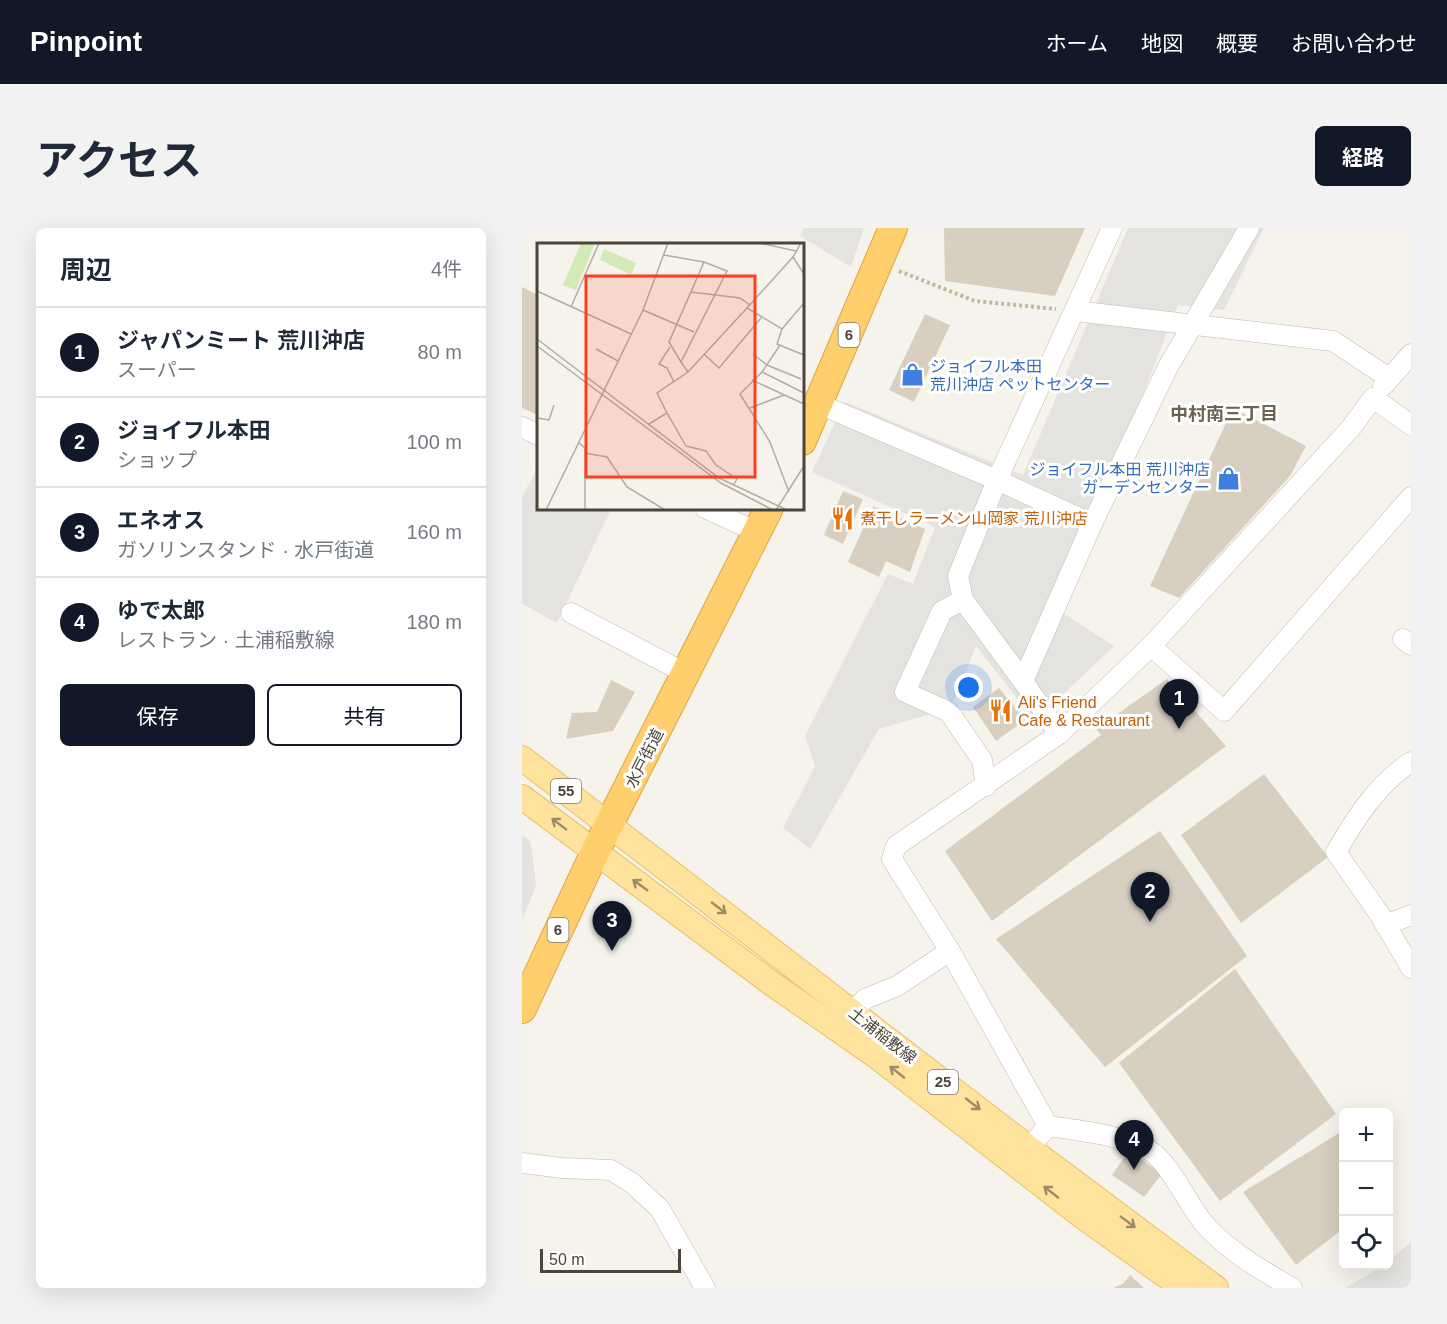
<!DOCTYPE html>
<html lang="ja">
<meta charset="utf-8">
<style>
body{margin:0;font-family:Arial,"Noto Sans JP",sans-serif;background:#f2f2f3;color:#1f2937}
.controls{position:absolute;right:18px;bottom:18px;display:grid;overflow:hidden;border-radius:9px;box-shadow:0 6px 24px #0002}
.controls button{width:54px;height:54px;display:grid;place-items:center;padding:0;border:0;border-bottom:2px solid #e0e1e3;background:#fff;color:#1f2937;font:30px sans-serif}
.scale{position:absolute;left:18px;bottom:15px;width:141px;box-sizing:border-box;padding-left:6px;border:3px solid #4b4439;border-top:0;font-size:16px;line-height:21px;white-space:nowrap;color:#4b4439;-webkit-text-stroke:4px #fff;paint-order:stroke}
.you{position:absolute;left:447px;top:460px;width:21px;height:21px;margin:-15px;border:4px solid #fff;border-radius:50%;background:#1a73e8;box-shadow:0 0 0 9px #1a73e833}
.badge{display:grid;place-items:center;width:39px;height:39px;border-radius:50%;background:#111827;color:#fff;font-size:20px;font-weight:700}
.pin{position:absolute;translate:-50% -50px;filter:drop-shadow(0 2px 3px #0008)}
.pin::after{content:'';position:absolute;top:32px;width:21px;height:18px;background:inherit;clip-path:polygon(0 0,100% 0,50% 100%)}
.list{margin:0;padding:0;list-style:none}
h2{display:flex;justify-content:space-between;align-items:center;height:78px;margin:0;padding:0 24px;font-size:26px}
h2 small{font-size:20px;font-weight:400;color:#747a83}
.list li{display:grid;grid-template-columns:39px 1fr auto;gap:18px;align-items:center;box-sizing:border-box;height:90px;padding:0 24px;border-top:2px solid #e0e1e3}
.list b{display:block;font-size:22px;white-space:nowrap}
.list p{margin:0;font-size:20px;white-space:nowrap;color:#747a83}
.list em{font-size:20px;font-style:normal;color:#747a83}
.actions{display:flex;gap:12px;padding:18px 24px}
.actions a{flex:1;padding:14px 0;border:2px solid #111827;border-radius:9px;text-align:center;font-size:21px;color:#111827}
.actions .main{background:#111827;color:#fff}
.icon{flex:none;width:33px;height:33px;fill:none;stroke:currentColor;stroke-width:2;stroke-linecap:round;stroke-linejoin:round}
.map{position:relative;flex:none;width:889px;height:1060px;overflow:hidden;border-radius:9px}
header{display:flex;align-items:center;gap:36px;box-sizing:border-box;height:84px;padding:0 30px;background:#111827;color:#fff}
header strong{font-size:28px}
nav{display:flex;gap:33px;margin-inline-start:auto;font-size:21px}
.intro{display:flex;align-items:center;justify-content:space-between;box-sizing:border-box;height:144px;padding:0 36px}
h1{margin:0;font-size:42px}
.button{padding:15px 27px;border-radius:9px;background:#111827;color:#fff;font-size:21px;font-weight:700}
main{display:flex;gap:36px;padding:0 36px}
aside{flex:1;background:#fff;border-radius:9px;box-shadow:0 6px 24px #0002}
.map>svg:first-child{display:block}
</style>
<header>
<strong>Pinpoint</strong>
<nav><a>ホーム</a><a>地図</a><a>概要</a><a>お問い合わせ</a></nav>
</header>
<div class="intro"><h1>アクセス</h1><a class="button">経路</a></div>
<main>
<aside>
<h2>周辺<small>4件</small></h2>
<ul class="list">
<li><span class="badge">1</span><div><b>ジャパンミート 荒川沖店</b><p>スーパー</p></div><em>80 m</em></li>
<li><span class="badge">2</span><div><b>ジョイフル本田</b><p>ショップ</p></div><em>100 m</em></li>
<li><span class="badge">3</span><div><b>エネオス</b><p>ガソリンスタンド · 水戸街道</p></div><em>160 m</em></li>
<li><span class="badge">4</span><div><b>ゆで太郎</b><p>レストラン · 土浦稲敷線</p></div><em>180 m</em></li>
</ul>
<div class="actions"><a class="main">保存</a><a>共有</a></div>
</aside>
<div class="map">
<svg width="889" height="1060" viewBox="0 0 889 1060">
<rect width="100%" height="100%" fill="#f6f3ec"/>
<g fill="#e5e3e0">
<polygon points="282,0 342,0 329,39 278,8"/>
<polygon points="606,0 742,0 702,82 656,77 570,296 524,374 592,418 513,493 454,418 427,484 413,485 357,501 288,621 261,600 293,538 283,508 366,346 391,356 413,299 290,244 323,174 501,247"/>
<polygon points="16,239 16,280 89,281 35,395 0,376 0,269"/>
<polygon points="0,607 9,614 14,658 0,692"/>
<polygon points="889,1014 889,1060 823,1060 861,1038 866,1038 867,1033"/>
</g>
<g fill="#d8cfc1">
<polygon points="422,0 563,0 533,68 423,53"/>
<polygon points="0,59 16,67 16,187 0,180"/>
<polygon points="403,86 428,97 392,174 367,162"/>
<polygon points="711,180 784,218 768,248 657,370 628,358"/>
<polygon points="321,263 341,271 321,316 302,307"/>
<polygon points="351,278 403,301 388,344 364,333 357,349 326,334"/>
<polygon points="645,451 704,518 470,693 423,623 579,507 574,501"/>
<polygon points="89,452 113,464 91,503 44,511 50,485 75,484"/>
<polygon points="477,460 503,492 474,513 451,479"/>
<polygon points="742,546 806,629 719,695 659,607"/>
<polygon points="638,603 725,728 583,839 474,711"/>
<polygon points="713,741 814,886 698,973 597,835"/>
<polygon points="822,902 822,1000 774,1037 721,964"/>
<polygon points="607,923 640,946 622,969 590,947"/>
<polygon points="608,1047 622,1060 591,1060 601,1056"/>
</g>
<g fill="none" stroke-linecap="round" stroke-linejoin="round">
<defs>
<g id="minor">
<polyline points="553,83 811,113 867,150"/>
<polyline points="861,158 889,126"/>
<polyline points="297,176 475,252 570,296"/>
<polyline points="0,199 16,207"/>
<polyline points="183,280 235,304"/>
<polyline points="441,372 420,383 383,464 427,484 460,532 464,558"/>
<polyline points="49,385 165,446"/>
<polyline points="881,411 889,417"/>
<polyline points="629,418 702,483 889,269"/>
<polyline points="501,453 441,372 436,348 475,252 590,0"/>
<polyline points="537,506 501,453 570,296 646,139 727,0"/>
<path d="M889,534C855,556 834,590 814,624L858,687L889,740"/>
<polyline points="863,697 889,687"/>
<polyline points="428,723 526,898 507,920"/>
<polyline points="330,784 343,771 375,758 428,723 370,631 374,618 537,506 629,418 828,201 851,170 889,197"/>
<path d="M526,898C560,903 597,906 628,923C648,934 669,983 685,999C708,1024 741,1043 770,1060"/>
<polyline points="0,935 40,940 89,942 110,955 138,981 183,1060"/>
</g>
<g id="major">
<polyline points="0,530 507,920 694,1060"/>
<polyline points="0,569 249,755 354,828 561,989 661,1060"/>
</g>
<g id="highway">
<polyline points="280,213 371,0"/>
<polyline points="0,781 73,624 247,280"/>
</g>
</defs>
<use href="#minor" stroke="#c2bbae" stroke-width="21"/>
<use href="#major" stroke="#e6c16a" stroke-width="26"/>
<use href="#highway" stroke="#e0a43c" stroke-width="30"/>
<polyline stroke="#c4b79f" stroke-width="4" stroke-dasharray="3 3" stroke-linecap="butt" points="377,43 453,73 534,81"/>
<use href="#minor" stroke="#fff" stroke-width="20"/>
<use href="#major" stroke="#ffe39c" stroke-width="24"/>
<use href="#highway" stroke="#ffcf6e" stroke-width="28"/>
</g>
<defs><path id="oneway-shaft" d="M-6 0H5M1.5-3L5.5 0L1.5 3" fill="none" stroke-width="1.6" stroke-linecap="round" stroke-linejoin="round" transform="scale(1.5)"/></defs>
<g stroke="#9c8c66">
<use href="#oneway-shaft" transform="translate(37 596) rotate(-143)"/>
<use href="#oneway-shaft" transform="translate(118 657) rotate(-144)"/>
<use href="#oneway-shaft" transform="translate(197 680) rotate(38)"/>
<use href="#oneway-shaft" transform="translate(375 844) rotate(-142)"/>
<use href="#oneway-shaft" transform="translate(451 876) rotate(38)"/>
<use href="#oneway-shaft" transform="translate(529 964) rotate(-142)"/>
<use href="#oneway-shaft" transform="translate(606 994) rotate(37)"/>
</g>
<defs>
<symbol id="shop-bare" viewBox="-9 -9 18 18"><path d="M-5-2.5h2.3a2.7 3.5 0 0 1 5.4 0H5L5.5 6h-11ZM-1.5-2.5h3a1.5 2.3 0 0 0-3 0Z" fill="#3f7fe0" stroke="#fff" stroke-width="2.5" paint-order="stroke"/></symbol>
<symbol id="restaurant-bare" viewBox="-9 -9 18 18"><path d="M-5-6h1v4h1v-4h1v4h1v-4h1v5L-1.5 .5V6h-2V.5L-5-1ZM5-6V6H3V1.5H1.5Q1.5-4 5-6Z" fill="#e8710a" stroke="#fff" stroke-width="2.5" paint-order="stroke"/></symbol>
</defs>
<g fill-rule="evenodd">
<use href="#shop-bare" x="374" y="130" width="33" height="33"/>
<use href="#shop-bare" x="690" y="234" width="33" height="33"/>
<use href="#restaurant-bare" x="304" y="274" width="33" height="33"/>
<use href="#restaurant-bare" x="462" y="466" width="33" height="33"/>
</g>
<g text-anchor="middle" stroke-width="6" stroke-linejoin="round" paint-order="stroke">
<g fill="#fff" stroke="#817c74" stroke-width="1.5">
<rect x="316.5" y="95" width="21" height="24" rx="4.5"/>
<rect x="29" y="551" width="30" height="24" rx="4.5"/>
<rect x="25.5" y="690" width="21" height="24" rx="4.5"/>
<rect x="406" y="842" width="30" height="24" rx="4.5"/>
</g>
<g font-size="15" font-weight="bold" fill="#4b4439">
<text x="327" y="112">6</text>
<text x="44" y="568">55</text>
<text x="36" y="707">6</text>
<text x="421" y="859">25</text>
</g>
<g font-size="16" fill="#366cbe" stroke="#fff" text-anchor="start">
<text x="408" y="144">ジョイフル本田<tspan x="408" dy="18">荒川沖店 ペットセンター</tspan></text>
<text x="688" y="247" text-anchor="end">ジョイフル本田 荒川沖店<tspan x="688" dy="18">ガーデンセンター</tspan></text>
</g>
<g font-size="16" fill="#c56008" stroke="#fff" text-anchor="start">
<text x="338" y="296">煮干しラーメン山岡家 荒川沖店</text>
<text x="496" y="480">Ali's Friend<tspan x="496" dy="18">Cafe &amp; Restaurant</tspan></text>
</g>
<g font-size="16" fill="#4b4439" stroke="#fff">
<text transform="translate(122 530) rotate(-63)" y="6">水戸街道</text>
<text transform="translate(361 807) rotate(38)" y="6">土浦稲敷線</text>
</g>
<g font-size="18" font-weight="bold" fill="#6e6250" stroke="#fff">
<text x="702" y="192">中村南三丁目</text>
</g>
</g>
<g transform="translate(15 15)">
<rect width="267" height="267" fill="#f6f3ec"/>
<path d="M44,0H58L39,47L26,42ZM67,6L99,20L94,32L63,17Z" fill="#d2eab5"/>
<path fill="none" stroke="#b2ada4" stroke-width="1.5" d="M223,0L259,8M127,12L167,19L132,99L144,119M256,14L267,31M0,48L94,91M154,49L203,55L213,62M34,64L62,0M210,65L256,14L264,0M106,67L157,89M245,86L240,101L267,112M0,96L182,235L250,267M243,102L225,129L203,151L233,199L252,249M0,103L184,240L236,267M133,104L122,121L130,125L137,139M59,106L81,118M216,111L230,122L264,136M168,112L182,125L224,75M151,129L144,119L190,28L167,19M225,129L267,150M215,137L267,161M213,165L247,152M130,170L149,203M0,175L12,177L17,162M112,181L130,170L120,150L151,129L210,65L245,86L267,60M41,199L48,205V267M149,203L169,208L179,222L200,236L196,243M48,210L70,214L90,244L128,267M9,267L106,67L131,0M239,267L267,223"/>
<path fill="#fc3f1d" fill-opacity="0.15" stroke="#fc3f1d" stroke-width="3" d="M49,33H218V234H49Z"/>
<rect width="267" height="267" fill="none" stroke="#4b4439" stroke-width="3"/>
</g>
</svg>
<div class="controls">
<button>+</button>
<button>−</button>
<button><svg class="icon" aria-label="locate" viewBox="0 0 24 24"><circle cx="12" cy="12" r="6"/><path d="M12 2v4M12 18v4M2 12h4M18 12h4"/></svg></button>
</div>
<div class="scale">50 m</div>
<div class="you"></div>
<div class="pin badge" style="left:657px;top:501px">1</div>
<div class="pin badge" style="left:628px;top:694px">2</div>
<div class="pin badge" style="left:90px;top:723px">3</div>
<div class="pin badge" style="left:612px;top:942px">4</div>
</div>
</main>
